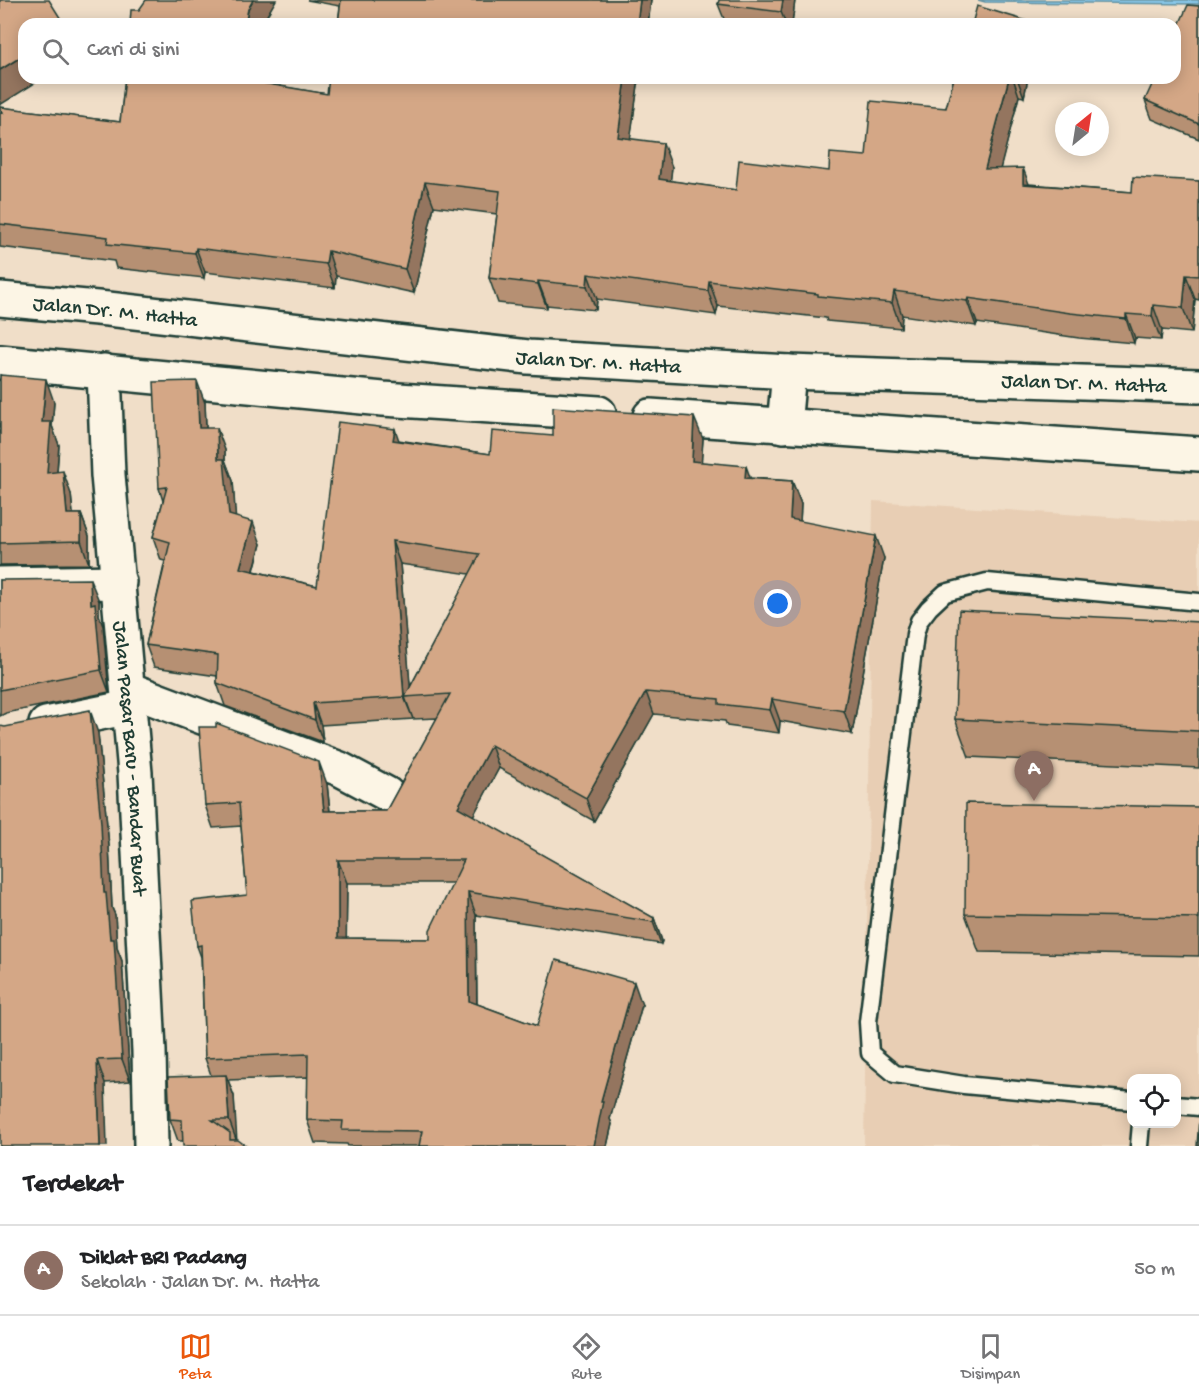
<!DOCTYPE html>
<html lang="id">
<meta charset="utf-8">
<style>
body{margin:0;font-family:"Gochi Hand",sans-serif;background:#f6f6f6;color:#202124}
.controls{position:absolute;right:18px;bottom:18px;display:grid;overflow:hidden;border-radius:12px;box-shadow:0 3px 15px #0003}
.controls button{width:54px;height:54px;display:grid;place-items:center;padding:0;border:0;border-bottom:2px solid #e0e0e0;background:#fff;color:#202124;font:30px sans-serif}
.compass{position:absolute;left:1055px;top:102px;width:54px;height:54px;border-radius:50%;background:#fff;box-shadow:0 3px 15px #0003;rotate:30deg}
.you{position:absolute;left:778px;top:604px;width:21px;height:21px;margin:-15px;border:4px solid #fff;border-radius:50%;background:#1a73e8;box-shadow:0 0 0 9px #1a73e833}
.badge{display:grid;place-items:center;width:39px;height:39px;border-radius:50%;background:#ea580c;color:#fff;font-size:20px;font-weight:700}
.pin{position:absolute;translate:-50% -50px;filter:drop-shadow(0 2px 3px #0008)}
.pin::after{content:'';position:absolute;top:32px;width:21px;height:18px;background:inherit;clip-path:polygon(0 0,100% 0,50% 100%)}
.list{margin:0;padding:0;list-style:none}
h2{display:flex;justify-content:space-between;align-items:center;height:78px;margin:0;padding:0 24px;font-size:26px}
h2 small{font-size:20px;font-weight:400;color:#757577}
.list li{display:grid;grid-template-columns:39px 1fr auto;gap:18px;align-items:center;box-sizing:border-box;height:90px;padding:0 24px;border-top:2px solid #e0e0e0}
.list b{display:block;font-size:22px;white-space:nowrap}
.list p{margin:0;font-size:20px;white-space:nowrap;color:#757577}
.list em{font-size:20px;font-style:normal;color:#757577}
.icon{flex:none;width:33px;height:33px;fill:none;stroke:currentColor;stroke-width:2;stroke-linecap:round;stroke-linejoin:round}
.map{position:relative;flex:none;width:1199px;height:1146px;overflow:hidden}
.search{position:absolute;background:#fff;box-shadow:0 3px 15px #0003;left:18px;right:18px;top:18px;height:66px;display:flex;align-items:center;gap:15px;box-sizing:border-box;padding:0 21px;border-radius:18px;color:#757577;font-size:22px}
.sheet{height:168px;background:#fff}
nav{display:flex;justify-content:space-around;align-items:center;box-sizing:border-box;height:84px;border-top:2px solid #e0e0e0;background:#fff;font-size:16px;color:#757577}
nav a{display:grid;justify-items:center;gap:3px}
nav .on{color:#ea580c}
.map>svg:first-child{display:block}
</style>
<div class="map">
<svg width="1199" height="1146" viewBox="0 0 1199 1146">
<rect width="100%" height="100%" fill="#f0dec8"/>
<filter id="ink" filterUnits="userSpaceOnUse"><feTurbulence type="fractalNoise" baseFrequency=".0167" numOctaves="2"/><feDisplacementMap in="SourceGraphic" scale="12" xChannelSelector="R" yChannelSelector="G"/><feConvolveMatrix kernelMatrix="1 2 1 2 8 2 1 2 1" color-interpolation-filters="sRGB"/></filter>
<g filter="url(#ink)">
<path fill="#e8ceb4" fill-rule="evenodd" d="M873,501L1199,523V1146H864ZM1132,1078H1176V1124H1132Z"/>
<polygon fill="#8ac8ea" stroke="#5f90a1" stroke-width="1.5" points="978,0 1199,0 1199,4 985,2"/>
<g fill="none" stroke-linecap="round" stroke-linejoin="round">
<defs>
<g id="lane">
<polyline points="1132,1101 964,1085 895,1074 870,1053 868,1022 915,634 919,621 929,608 945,593 987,582 1199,602"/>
<polyline points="1176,1105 1199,1107"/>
<polyline points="1139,1146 1141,1124"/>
</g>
<g id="street">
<polyline points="0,584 119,582"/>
<polyline points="128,689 340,769 387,794"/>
<polyline points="46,724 130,707"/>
</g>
<g id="secondary">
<path id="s1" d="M0,299L108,309L528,357L789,372L1199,386"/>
<polyline points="0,362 383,399 599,413"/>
<path id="s2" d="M104,371L108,475L135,773L149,1051L151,1146"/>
<polyline points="650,416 1199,454"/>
<polyline points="784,426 789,372"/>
</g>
</defs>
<use href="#lane" stroke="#1f3d34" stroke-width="21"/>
<use href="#street" stroke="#1f3d34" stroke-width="38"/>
<use href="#secondary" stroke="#1f3d34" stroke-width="38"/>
<use href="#lane" stroke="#fcf5e5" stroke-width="16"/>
<use href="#street" stroke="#fcf5e5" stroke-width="33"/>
<use href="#secondary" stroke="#fcf5e5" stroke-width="33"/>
</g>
<g fill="#b69073" stroke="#1f3d34" stroke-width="1.5" fill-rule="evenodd">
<polygon points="307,0 651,0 648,24 338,24 340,6"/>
<polygon points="795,0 792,24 726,24 718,4"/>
<polygon points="1199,6 1199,139 1152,119 1145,100"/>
<polygon points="125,78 247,78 247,81 327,94 639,78 630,139 672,167 670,181 736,190 829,171 866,156 946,108 954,78 1028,78 1024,97 1019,96 1000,168 1029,184 1132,192 1199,181 1199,300 1195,299 1192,333 1162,330 1161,340 1135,338 1134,343 1079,338 977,323 976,326 902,315 901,328 827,321 826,318 718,306 716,315 597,299 596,310 547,305 547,308 498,303 489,278 497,214 434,206 414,293 336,276 335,288 205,272 204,278 116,268 114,261 0,247 0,113 1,113 0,107 120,122"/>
<polygon points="0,375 54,402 52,426 59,445 57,472 71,494 73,514 81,514 89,536 89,564 0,565"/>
<path d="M205,403L206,428L225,450V460L233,481L235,517L261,544L254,571L317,586L399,440L490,454L553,436L703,439L701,462L750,478L792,481L801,504L800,521L884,558L852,734L780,721L779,733L727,726L725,721L654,714L594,821L499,768L473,816L654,918L662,941L661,944L476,915L477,1004L537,1026L642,1005L610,1119L612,1124L607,1146H348L347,1144L315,1143L307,1120L308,1077L228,1080L234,1096L236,1140L178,1141L170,1119L211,1075L205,1058L201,957L197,946L247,895L241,826L213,828L205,805L327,784L330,811H386L437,718L413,719V718V719L321,725L323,742L225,706L217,683V676L154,667L146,645L165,561L161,560L153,537L163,501L159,488ZM400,564L470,574L410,687ZM347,883H453L430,939L346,938Z"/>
<polygon points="0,580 99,601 99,615 103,626 109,692 6,713 0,716"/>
<polygon points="1199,622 1199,768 969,757 955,719"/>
<polygon points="98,733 109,846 112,908 115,915 117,948 122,961 130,1081 105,1083 0,1146"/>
<polygon points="1199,807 1199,956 979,952 965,914"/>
</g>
<g fill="#94755e" stroke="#1f3d34" stroke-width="1.5">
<polygon points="253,0 276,0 262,24 245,24 248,9"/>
<polygon points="640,0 651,0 648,24 637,24"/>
<polygon points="783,0 795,0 792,24 786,24 781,12"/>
<polygon points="24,55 24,78 43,78 0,105 0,70"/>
<polygon points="233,78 247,78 242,103"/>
<polygon points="626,78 639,78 627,162 618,137"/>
<polygon points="1009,78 1013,78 1019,96 994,193 985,169"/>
<polygon points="1017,78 1028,78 1024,97"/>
<polygon points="663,143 672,167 668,204 659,179"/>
<polygon points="1023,168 1032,192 1023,184"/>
<polygon points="425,182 434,206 414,293 405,269"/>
<polygon points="196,248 205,272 204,278 195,253"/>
<polygon points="328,251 336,276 335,288 326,264"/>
<polygon points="588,274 597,299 596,310 587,286"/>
<polygon points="1186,275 1195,299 1192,333 1183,308"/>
<polygon points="538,281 547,305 547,308 538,284"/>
<polygon points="709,281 718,306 716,315 708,291"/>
<polygon points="894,291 902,315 901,328 892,303"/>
<polygon points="968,298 977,323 976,326 967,301"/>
<polygon points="1153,305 1162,330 1161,340 1152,316"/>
<polygon points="1126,314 1135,338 1134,343 1126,319"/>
<polygon points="46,379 54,402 52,426 59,445 55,495 47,473 42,422"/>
<polygon points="197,381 205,403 207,451 199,428"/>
<polygon points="694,417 703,439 700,483 692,461"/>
<polygon points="217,428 225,450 225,460 233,481 237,538 229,515 218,459"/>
<polygon points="395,429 403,452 393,440"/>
<polygon points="746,466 754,488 745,478"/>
<polygon points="63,471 71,494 75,536 67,514"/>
<polygon points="792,481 801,504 799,542 790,519"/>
<polygon points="81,514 89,536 89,564 81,541"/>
<polygon points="253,522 261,544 248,591 240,568"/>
<polygon points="876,536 884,558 852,734 844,711"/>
<polygon points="392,541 400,564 411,696 405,697 413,719 404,697"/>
<polygon points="90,579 99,601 99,615 103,626 109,692 101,670 91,604"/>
<polygon points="646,692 654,714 594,821 586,798"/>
<polygon points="772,699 780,721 779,733 770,710"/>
<polygon points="313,703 321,725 323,742 315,720"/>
<polygon points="90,710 98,733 109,846 112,908 115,915 117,948 122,961 130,1081 122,1059 110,939 104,893"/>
<polygon points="491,745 499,768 466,829 458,807"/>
<polygon points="319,762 327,784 332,833 324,811"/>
<polygon points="338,860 347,883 346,960 338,938"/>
<polygon points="468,892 476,915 477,1024 469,1001"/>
<polygon points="654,918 662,941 661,944 653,922"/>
<polygon points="634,982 642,1005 610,1119 612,1124 607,1146 594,1146 601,1101"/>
<polygon points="97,1060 105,1083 107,1146 100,1146"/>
<polygon points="226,1075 234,1096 237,1142 229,1120"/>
</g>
<g fill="#d4a786" stroke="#1f3d34" stroke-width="1.5" fill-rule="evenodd">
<polygon points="0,0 49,0 64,24 24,24 24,55 0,70"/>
<polygon points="146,0 253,0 248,9 245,24 130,24 131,10 139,10"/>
<polygon points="341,0 640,0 637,24 338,24"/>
<polygon points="719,0 783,0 781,12 718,4"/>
<polygon points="1188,5 1199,6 1199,124 1145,100 1155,78 1175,78 1175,34"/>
<polygon points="977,6 1027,21 1026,24 972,24"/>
<polygon points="125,78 233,78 327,94 329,78 626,78 618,137 663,143 659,179 736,190 739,160 829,171 830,153 866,156 871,101 946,108 954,78 1009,78 985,169 1023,168 1023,184 1132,192 1133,177 1199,181 1199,276 1186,275 1183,308 1153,305 1152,316 1126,314 1126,319 1070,313 968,298 967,301 894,291 892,303 818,296 818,294 709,281 708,291 588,274 587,286 538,281 538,284 489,278 500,191 425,182 405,269 328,251 326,264 196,248 195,253 107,244 108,237 0,224 0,113 3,113 0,109 0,107 120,122"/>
<polygon points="0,375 46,379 42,422 51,422 47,473 63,471 67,514 81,514 81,541 0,543"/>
<path d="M197,381L199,428H217L218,459H224L229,515L253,522L240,568L317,586L338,422L395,429L393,440L490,454L492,431L553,436V407L694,417L692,461L746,466L745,478L792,481L790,519L876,536L844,711L772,699L770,710L719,704V699L646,692L586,798L491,745L458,807L654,918L653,922L468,892L469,1001L537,1026L556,960L634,982L601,1101H603L594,1146H419L422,1131L342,1130L343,1121L307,1120L308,1054L205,1058L201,945L197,946L192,901L247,895L239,803L205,805L199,727H216V723L319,762L324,811H386L450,694L405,697L480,554L392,541L404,697L313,703L315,720L217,683L218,655L146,645L170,542L153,537L167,487L159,488L154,382ZM338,860H464L430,930V939L338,938Z"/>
<polygon points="90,579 91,604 95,603 101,670 0,690 0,580"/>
<polygon points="959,610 1199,622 1199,731 955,719"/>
<polygon points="90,710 101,823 104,893 106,893 110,939 114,939 122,1059 97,1060 100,1146 0,1146 0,726 5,727"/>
<polygon points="966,803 1199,807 1199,918 965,914"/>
<polygon points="226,1075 229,1120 212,1120 230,1133 230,1140 238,1140 246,1146 183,1146 182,1120 170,1119 168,1077"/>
<polygon points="1199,1118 1199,1146 1197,1146"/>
</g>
</g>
<g text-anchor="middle" stroke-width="4.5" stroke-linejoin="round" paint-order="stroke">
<g font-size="21" fill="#1f3d34" stroke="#fcf5e5">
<text dy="7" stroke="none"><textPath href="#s1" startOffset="116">Jalan Dr. M. Hatta</textPath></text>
<text dy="7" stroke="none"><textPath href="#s1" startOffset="602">Jalan Dr. M. Hatta</textPath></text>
<text dy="7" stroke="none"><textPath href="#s1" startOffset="1088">Jalan Dr. M. Hatta</textPath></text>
<text dy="7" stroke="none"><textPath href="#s2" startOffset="388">Jalan Pasar Baru - Bandar Buat</textPath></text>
</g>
</g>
</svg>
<div class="controls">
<button><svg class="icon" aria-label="locate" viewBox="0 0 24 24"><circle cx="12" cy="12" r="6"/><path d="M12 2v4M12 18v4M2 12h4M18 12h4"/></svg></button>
</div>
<svg class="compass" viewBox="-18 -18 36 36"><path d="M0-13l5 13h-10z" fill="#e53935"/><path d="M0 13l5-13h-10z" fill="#757577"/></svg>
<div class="you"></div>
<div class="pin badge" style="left:1034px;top:801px;background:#8d6e63">A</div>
<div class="search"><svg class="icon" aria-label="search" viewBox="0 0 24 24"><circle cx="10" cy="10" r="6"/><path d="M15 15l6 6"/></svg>Cari di sini</div>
</div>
<section class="sheet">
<h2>Terdekat<small></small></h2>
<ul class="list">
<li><span class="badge" style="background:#8d6e63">A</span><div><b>Diklat BRI Padang</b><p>Sekolah · Jalan Dr. M. Hatta</p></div><em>50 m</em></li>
</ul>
</section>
<nav>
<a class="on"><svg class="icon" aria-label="map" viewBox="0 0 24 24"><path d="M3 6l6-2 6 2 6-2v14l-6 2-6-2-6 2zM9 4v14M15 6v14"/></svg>Peta</a>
<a><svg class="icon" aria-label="directions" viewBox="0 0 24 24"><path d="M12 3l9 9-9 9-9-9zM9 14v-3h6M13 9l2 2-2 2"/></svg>Rute</a>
<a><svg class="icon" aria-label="saved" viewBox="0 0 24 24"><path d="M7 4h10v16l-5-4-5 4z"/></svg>Disimpan</a>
</nav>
